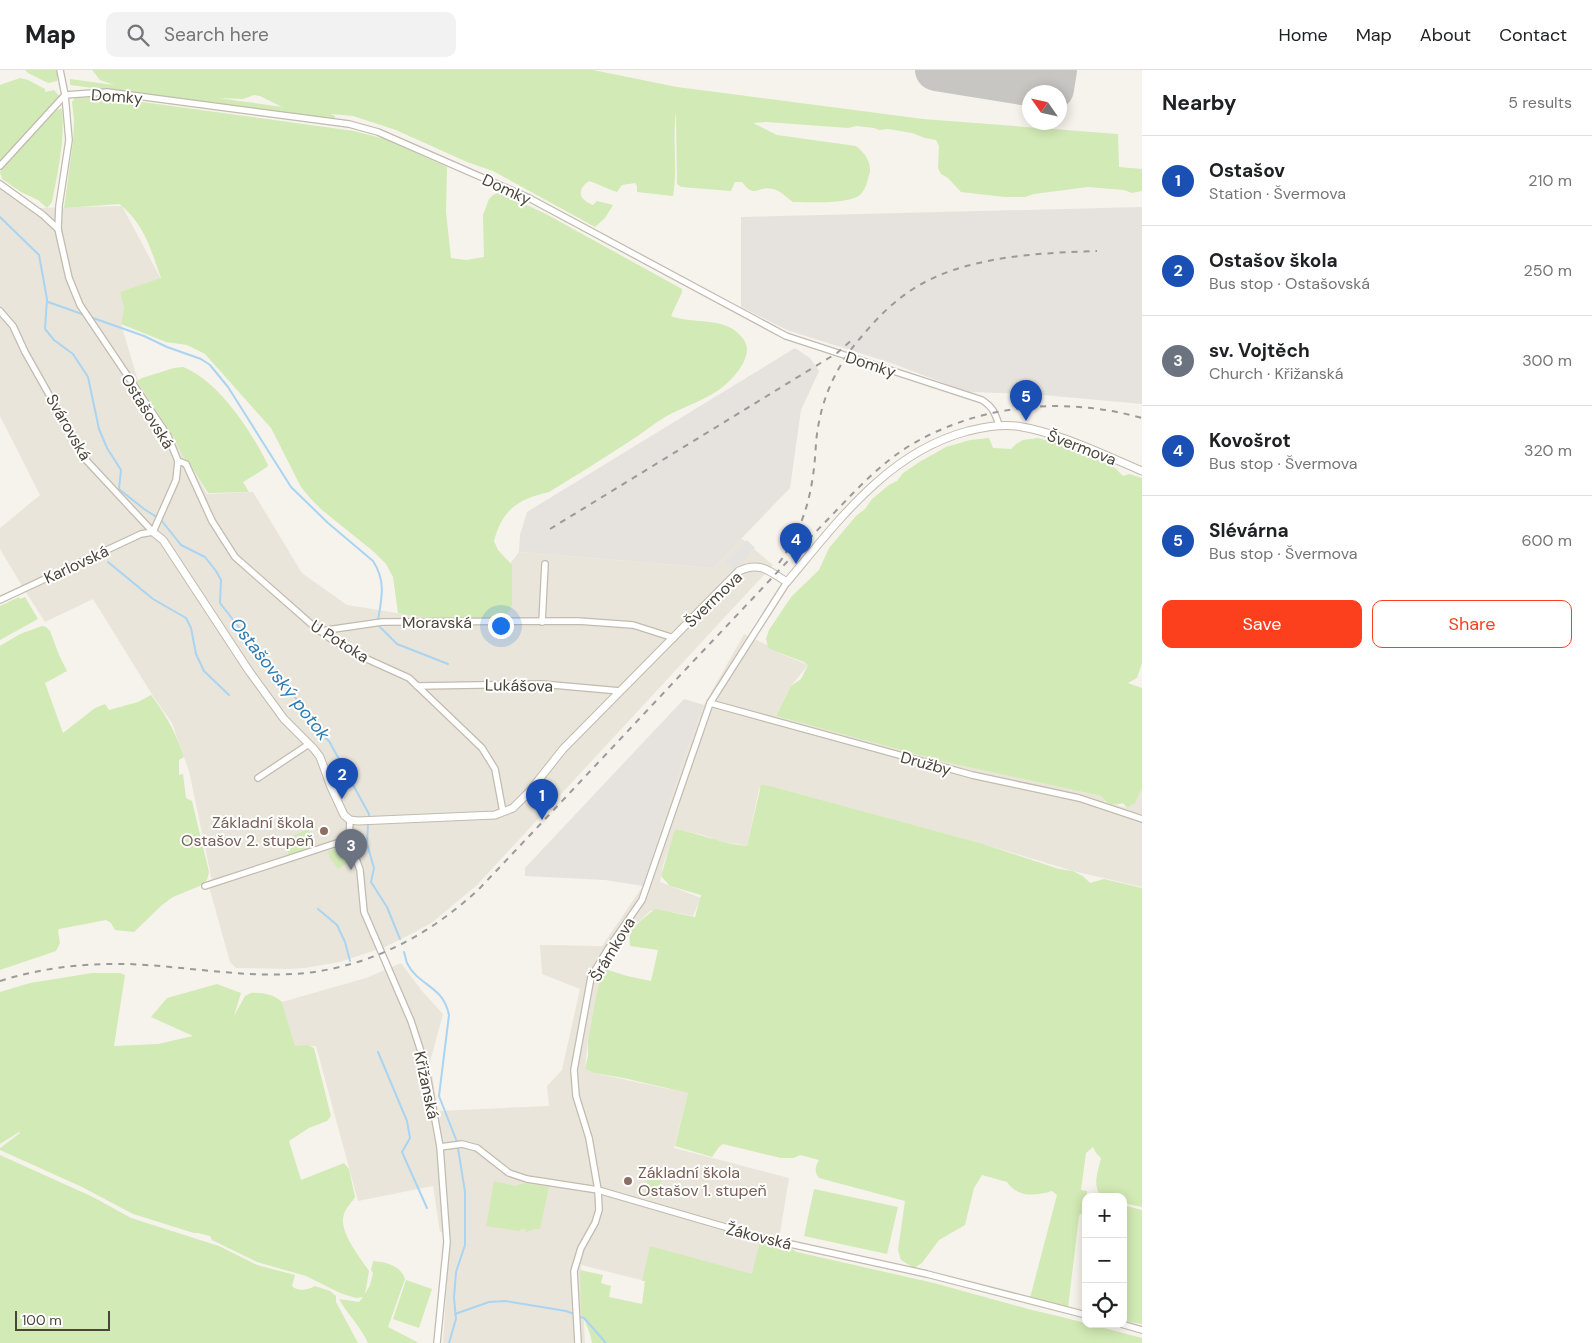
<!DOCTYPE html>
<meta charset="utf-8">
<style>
body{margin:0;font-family:"DM Sans",sans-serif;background:#f2f2f2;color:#202124}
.controls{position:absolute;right:15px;bottom:15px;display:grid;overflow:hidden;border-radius:10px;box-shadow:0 2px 12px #0003}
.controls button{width:45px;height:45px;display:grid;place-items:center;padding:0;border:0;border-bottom:1px solid #e0e0e0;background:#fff;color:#202124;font:25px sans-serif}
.compass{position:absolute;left:1022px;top:15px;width:45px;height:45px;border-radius:50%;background:#fff;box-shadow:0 2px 12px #0003;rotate:304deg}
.scale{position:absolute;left:15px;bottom:12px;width:95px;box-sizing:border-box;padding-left:5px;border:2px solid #4b4439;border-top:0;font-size:14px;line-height:18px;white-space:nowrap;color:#4b4439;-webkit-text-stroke:4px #fff;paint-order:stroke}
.you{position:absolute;left:500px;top:555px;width:18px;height:18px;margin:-12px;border:4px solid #fff;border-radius:50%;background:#1a73e8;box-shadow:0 0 0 8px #1a73e833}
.badge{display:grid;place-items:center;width:32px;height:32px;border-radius:50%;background:#fc3f1d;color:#fff;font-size:16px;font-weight:700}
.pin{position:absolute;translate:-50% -41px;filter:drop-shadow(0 1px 2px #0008)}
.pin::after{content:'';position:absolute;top:26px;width:18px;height:15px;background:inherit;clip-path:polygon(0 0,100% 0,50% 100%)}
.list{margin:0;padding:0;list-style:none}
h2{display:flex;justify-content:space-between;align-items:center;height:65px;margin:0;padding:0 20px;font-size:21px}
h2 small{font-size:16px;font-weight:400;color:#757577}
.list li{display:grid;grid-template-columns:32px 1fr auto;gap:15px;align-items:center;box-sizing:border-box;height:90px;padding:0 20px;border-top:1px solid #e0e0e0}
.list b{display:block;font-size:19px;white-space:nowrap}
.list p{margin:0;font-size:16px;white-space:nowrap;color:#757577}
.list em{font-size:16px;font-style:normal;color:#757577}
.actions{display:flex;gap:10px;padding:15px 20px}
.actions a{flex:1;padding:11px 0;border:1px solid #fc3f1d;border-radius:10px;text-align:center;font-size:18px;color:#fc3f1d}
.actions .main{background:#fc3f1d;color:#fff}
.icon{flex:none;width:28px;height:28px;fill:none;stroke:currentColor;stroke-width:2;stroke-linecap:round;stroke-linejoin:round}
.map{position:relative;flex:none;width:1142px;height:1273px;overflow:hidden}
header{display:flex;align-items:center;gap:30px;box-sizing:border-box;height:70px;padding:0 25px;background:#fff;border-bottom:1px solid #e0e0e0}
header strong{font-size:24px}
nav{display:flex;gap:28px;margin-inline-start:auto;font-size:18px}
.search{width:350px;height:45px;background:#f2f2f2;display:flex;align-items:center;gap:12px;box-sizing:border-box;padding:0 18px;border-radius:10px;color:#757577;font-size:19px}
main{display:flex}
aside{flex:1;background:#fff}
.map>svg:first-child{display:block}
</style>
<header>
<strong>Map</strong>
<div class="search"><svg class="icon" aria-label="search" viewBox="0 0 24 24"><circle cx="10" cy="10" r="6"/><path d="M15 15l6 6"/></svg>Search here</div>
<nav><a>Home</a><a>Map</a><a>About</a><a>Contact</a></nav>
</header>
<main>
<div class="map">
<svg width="1142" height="1273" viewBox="0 0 1142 1273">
<rect width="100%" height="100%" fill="#f6f3ec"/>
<g fill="#eae5da">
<polygon points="0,111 39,138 122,136 161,209 120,222 124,238 121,254 139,314 176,372 183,387 188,391 207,424 253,422 302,503 347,535 403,544 508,496 519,482 713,498 741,468 773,495 477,815 434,851 417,861 385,877 340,892 305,898 290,899 236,898 230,892 208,813 212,811 189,701 172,653 153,626 93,529 45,552 22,516 0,479 0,458 40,425 0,346"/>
<polygon points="744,564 767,575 772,580 808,595 791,616 776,646 945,692 1101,726 1105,732 1127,738 1135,733 1142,717 1142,817 1073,801 980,773 770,716 759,719 747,776 716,770 703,765 676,759 663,795 660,812 701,828 700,830 693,846 673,842 650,841 636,855 605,899 600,909 588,970 585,999 594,1003 688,1023 674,1078 789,1108 778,1176 760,1171 753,1204 645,1211 581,1195 585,1273 443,1273 450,1163 440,1162 433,1116 358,1131 316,976 295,976 282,932 366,908 401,893 422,921 443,944 430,992 438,1041 549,1036 547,1016 562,1000 580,919 542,904 540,875 602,876 643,816 684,687 704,635"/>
</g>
<g fill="#e6e2dd">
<polygon points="1142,137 1142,334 1032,324 967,322 894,294 787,260 741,237 741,147"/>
<polygon points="795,278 810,288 819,301 801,340 790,418 713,498 519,482 520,465 527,442"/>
<polygon points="684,629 704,635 684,687 643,816 605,810 525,806 525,798"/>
</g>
<g fill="#d2eab5" fill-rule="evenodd">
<polygon points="25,0 56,0 58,7 57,11 48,13 28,3"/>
<path d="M92,0H593L677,17L923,49L1118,64L1119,97L1142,99V121L1132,123L1124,120L1088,117L1034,124L1025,127H1005L961,122L948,108L941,104L938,98L939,76L936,70L925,68L912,63L888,59L879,60L874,58L857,56L848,58L766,52L753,53L777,65L856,76C864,82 871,91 870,102C868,108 866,119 861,124C850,135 809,132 793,132C787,128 780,120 773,119C756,115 756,130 742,112H735L731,121L681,117L677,114L676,42C672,70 678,99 673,126L637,122V116L635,113L622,115L617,122C607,119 599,114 589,111C576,120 579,130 593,135L597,131L613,135L605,148L595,157L493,101L467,92L396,60L353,46L331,44L335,46V49L70,15V9L114,15L100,10ZM254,25L260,26L282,37L218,28L243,29Z"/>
<polygon points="20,8 28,10 45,19 45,22 54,20 60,27 0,91 0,15"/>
<path d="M95,27L135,31L354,61L385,69L447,97L446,142L451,188L466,190L484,187L483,145L489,129L493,125L498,123L510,127L546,144L682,219V222L671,246C694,255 728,245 744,270C754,284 736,306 725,315C708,330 684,336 665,347C652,355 640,365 627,373C601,390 575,406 549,422C518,429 502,440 494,471L498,480L512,495V535L510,540L503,547L442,549L408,545L398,543L393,507L386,494L374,482L322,440L310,428L301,417L271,358L205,284L187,275L166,272L121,254L124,238L120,222L161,208C150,178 146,158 122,136L119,134L64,138L73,72L74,50L72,32L75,28Z"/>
<path d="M60,39H62C65,71 58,101 52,132L47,138L38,130L21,122L2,109L0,102L11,88L57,40Z"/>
<path d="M183,297C219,311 251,361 268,395L267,397L243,412L249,422L208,423L188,391L183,387L174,368L137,311L142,308L174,298Z"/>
<path d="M989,368L993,378L1011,379L1016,374L1023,370L1038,368L1066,376L1114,397L1123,406L1129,404L1142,408V593L1137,608L1128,613L1142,618V718L1135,733L1127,738L1123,733C1113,736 1107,735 1101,726L945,692L776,646L791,616L801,609L808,595L804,592L772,580L768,577L766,569L769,560L785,536L792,526L819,500L829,478L856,446L865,439L872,429L889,415L897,411L903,403L921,391L946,377L970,370Z"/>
<polygon points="19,527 20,529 25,527 38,549 0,570 0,536"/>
<path d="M42,556L46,557L50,561L59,585L67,601L45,613L63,663L95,638L105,634L109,640L138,632L151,625C165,643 177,665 184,687L179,690V705L183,704L186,728L192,731L209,802L207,810L202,815L173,827L162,835L134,862L115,860L111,853L106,850L59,859L58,861L60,873L56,881L0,900V576L20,564Z"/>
<path d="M761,715L770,716L980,773L1059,799L1073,801L1084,807L1090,813L1104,809L1142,818V1137L1123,1133V1127H1101C1092,1114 1098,1102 1101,1088L1096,1083L1093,1077L1086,1083L1081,1120L1087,1121C1086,1132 1088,1138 1079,1146L1068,1238L1030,1228L1057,1125L1052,1121C1035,1126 1018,1128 1007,1112L982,1105L974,1118L965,1155L939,1170L922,1193L914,1198L901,1190L898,1180L905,1131L819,1108C814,1101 815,1097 819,1090L800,1085L794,1088H781L723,1074L719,1077L712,1087L675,1076L688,1023L624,1008L594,1003L585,999L588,986V970L596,927L600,909L605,899L627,906L651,911L658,880L630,876C630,873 629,867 630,864C632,858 651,841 656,839L695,847L701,825L670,816L661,806L674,762L676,759C700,764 724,774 747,776Z"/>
<polygon points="308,759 315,775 289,786 283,770"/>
<polygon points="347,776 353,790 338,799 330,788 328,781"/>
<path d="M92,903H120L125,905L114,976L158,974L193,966L151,947L167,928L217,914L241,923L234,946L245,926L251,923C261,922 275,925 282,932L295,976L307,975L314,978L331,1046L327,1051L309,1058L289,1071L301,1110L344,1093L349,1099L355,1127C352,1132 346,1138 344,1144C338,1162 360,1187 369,1201L365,1224L370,1215L373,1203L371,1200L373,1191C387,1192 401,1196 405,1209L388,1257L419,1273H368C361,1257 348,1245 339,1229L359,1232L363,1227L356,1228L340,1223L306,1206L257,1192L212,1170L210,1166L198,1163H194L133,1144L82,1117L0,1080V1078L20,1063L19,1062L0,1074V922L30,913Z"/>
<path d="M0,1085L93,1127L131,1148L219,1176L257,1195L295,1205L292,1216C298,1222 308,1220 315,1216L330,1221L336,1226V1232L358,1273H0Z"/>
<polygon points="650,1100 663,1104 656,1129 643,1125"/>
<polygon points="494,1111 515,1116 524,1113 549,1117 540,1159 535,1159 526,1162 525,1159 521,1159 520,1161 486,1156"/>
<polygon points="814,1119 898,1137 887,1184 804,1166"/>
<polygon points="1123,1135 1142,1140 1142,1254 1123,1251"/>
<polygon points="760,1171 792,1179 797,1182 934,1213 1032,1240 1062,1247 1142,1268 1142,1273 592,1273 590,1264 581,1242 580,1200 603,1205 601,1213 611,1216 609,1227 642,1234 645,1211 642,1211 650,1176 752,1204"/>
<polygon points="406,1210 432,1219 419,1258 393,1249"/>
</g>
<polygon fill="#e5e3e0" points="747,470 755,478 734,500 725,492"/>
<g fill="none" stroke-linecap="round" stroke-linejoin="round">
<g stroke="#a9d4f2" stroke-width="2">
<polyline points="0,147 39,185 47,229 45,259 54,270 73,284 88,307 99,359 107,378 121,400 119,419 144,439 155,446"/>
<polyline points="47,231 48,232 82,244"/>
<path d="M93,248L144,266L167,277L201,289L210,295L228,317L291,417L328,453L373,491C386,511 382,527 378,550"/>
<polyline points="162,451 181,475 205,487 216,501 221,510 220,533 249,570 286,612 312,655 329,671 369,744 369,748"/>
<polyline points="108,492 153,529 186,548 191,558 196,584 204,601 229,625"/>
<polyline points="380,557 397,574 448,594"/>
<polyline points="368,753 367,774 374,798 371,812 387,837 400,869"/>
<polyline points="318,839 337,855 345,872 350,891"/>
<path d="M404,882C405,885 406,890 407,893C418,916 443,915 449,945L439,1026L457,1072"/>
<polyline points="378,982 407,1051 410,1068 402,1082 427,1138"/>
<polyline points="455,1244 489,1232 505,1231 566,1241 574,1244"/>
<polyline points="581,1247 584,1248 606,1273"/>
<polyline points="449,1273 456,1249 454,1228 456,1202 465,1175 465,1122 458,1078"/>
</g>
<polyline stroke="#c8c6c3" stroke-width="42" points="936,0 1053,19 1056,0"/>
<defs>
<g id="minor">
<polyline points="60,0 65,25 69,70 59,136 58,159 69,208 80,235 168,366 178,391 176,410 153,462"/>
<path d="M0,96L65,25L107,22L349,54L378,62L529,128L786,266L982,330C993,337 995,343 999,355"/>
<polyline points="0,114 43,145 58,159"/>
<polyline points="0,241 13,256 25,282 86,390 153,462"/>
<polyline points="178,391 186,394 212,451 235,487 310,553 331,569 356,584 409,608 482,678 495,699 503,742"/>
<polyline points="0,530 141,464 153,462"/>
<polyline points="542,552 545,494"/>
<polyline points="320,561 382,552 578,551 633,555 674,568"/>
<polyline points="417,616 542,614 620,621"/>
<polyline points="710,633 972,705 1079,728 1142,749"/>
<polyline points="258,708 309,674"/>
<polyline points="350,750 349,769 360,800 364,842 411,951 425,994 440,1077 447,1172 437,1273"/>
<polyline points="205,816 349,769"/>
<polyline points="440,1077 462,1074 477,1078 509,1103 527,1109 598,1120 763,1168 927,1204 1086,1245"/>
<polyline points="1121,1254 1142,1260"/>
<polyline points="578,1273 574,1201 581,1178 595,1153 599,1140 598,1120 589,1068 576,1026 574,1000 591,907 608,879 642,830 710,633 787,512"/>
</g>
<path id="tertiary" d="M153,462L163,470L249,601L284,649L314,679L320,687L331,717L344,745L350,750L358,751L495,745L513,738L529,722L563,679L739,501C760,491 769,501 787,512C838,451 888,382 968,361C985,357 1000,354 1017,356C1060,363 1102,384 1142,401"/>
</defs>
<use href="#minor" stroke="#c2bbae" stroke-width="8"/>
<use href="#tertiary" stroke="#c2bbae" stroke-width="9"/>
<use href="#minor" stroke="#fff" stroke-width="5.5"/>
<use href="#tertiary" stroke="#fff" stroke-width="7"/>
<g stroke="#9a9a9a" stroke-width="2" stroke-dasharray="6 6" stroke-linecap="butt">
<polyline points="550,459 837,283 854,268"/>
<path d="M779,493C798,466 809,437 813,405C816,388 815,370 819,352C825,320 841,289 863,265C878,247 894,231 913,219C964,186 1039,183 1097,181"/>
<path d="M0,911C41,898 84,893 127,894C186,896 247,909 306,903C374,895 431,864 480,818C572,721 663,623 755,526C780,499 806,472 832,445C856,420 880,394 909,376C979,334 1064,326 1142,348"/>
</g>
</g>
<g fill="#8d6e63" stroke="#fff" stroke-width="2">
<circle cx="324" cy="761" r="5"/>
<circle cx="628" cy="1111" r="5"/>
</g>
<g text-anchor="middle" stroke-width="4" stroke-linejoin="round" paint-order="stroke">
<g font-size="16" fill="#4b4439" stroke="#fff">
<text transform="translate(117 26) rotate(4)" y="6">Domky</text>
<text transform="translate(507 119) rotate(25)" y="6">Domky</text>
<text transform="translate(871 294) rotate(18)" y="6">Domky</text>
<text transform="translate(148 341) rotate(58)" y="6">Ostašovská</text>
<text transform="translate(69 357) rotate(60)" y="6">Svárovská</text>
<text transform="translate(1082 377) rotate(21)" y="6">Švermova</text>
<text transform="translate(76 494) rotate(-25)" y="6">Karlovská</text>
<text transform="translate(713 529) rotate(-44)" y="6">Švermova</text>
<text x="437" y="558">Moravská</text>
<text transform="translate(340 571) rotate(32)" y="6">U Potoka</text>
<text transform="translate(519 615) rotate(1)" y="6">Lukášova</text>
<text transform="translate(926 693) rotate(15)" y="6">Družby</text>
<text transform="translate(612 879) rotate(-59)" y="6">Šrámkova</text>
<text transform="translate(427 1015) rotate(78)" y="6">Křižanská</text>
<text transform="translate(759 1166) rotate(14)" y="6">Žákovská</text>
</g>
<g font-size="16" fill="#785e54" stroke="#fff" text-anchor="end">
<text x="314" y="758">Základní škola<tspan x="314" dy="18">Ostašov 2. stupeň</tspan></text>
<text x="638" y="1108" text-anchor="start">Základní škola<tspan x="638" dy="18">Ostašov 1. stupeň</tspan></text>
</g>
<g font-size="18" font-style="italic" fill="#2e7ab2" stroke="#fff">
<text transform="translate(280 609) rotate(52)" y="6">Ostašovský potok</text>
</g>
</g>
</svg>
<div class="controls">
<button>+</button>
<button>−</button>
<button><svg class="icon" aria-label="locate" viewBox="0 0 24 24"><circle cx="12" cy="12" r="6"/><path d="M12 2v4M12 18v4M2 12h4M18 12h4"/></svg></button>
</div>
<svg class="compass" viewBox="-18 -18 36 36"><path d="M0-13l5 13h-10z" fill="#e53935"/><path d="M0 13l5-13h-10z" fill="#757577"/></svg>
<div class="scale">100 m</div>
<div class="you"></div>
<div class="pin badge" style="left:542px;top:750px;background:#1a4fb4">1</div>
<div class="pin badge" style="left:342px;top:729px;background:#1a4fb4">2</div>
<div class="pin badge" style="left:351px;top:800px;background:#6b7280">3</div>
<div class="pin badge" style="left:796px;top:494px;background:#1a4fb4">4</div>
<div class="pin badge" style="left:1026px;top:351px;background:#1a4fb4">5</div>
</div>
<aside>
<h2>Nearby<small>5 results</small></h2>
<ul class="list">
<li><span class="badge" style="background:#1a4fb4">1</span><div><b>Ostašov</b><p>Station · Švermova</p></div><em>210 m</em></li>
<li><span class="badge" style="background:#1a4fb4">2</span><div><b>Ostašov škola</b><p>Bus stop · Ostašovská</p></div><em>250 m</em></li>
<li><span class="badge" style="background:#6b7280">3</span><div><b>sv. Vojtěch</b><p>Church · Křižanská</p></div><em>300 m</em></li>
<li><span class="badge" style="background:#1a4fb4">4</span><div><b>Kovošrot</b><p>Bus stop · Švermova</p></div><em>320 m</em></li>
<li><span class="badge" style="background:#1a4fb4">5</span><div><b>Slévárna</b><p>Bus stop · Švermova</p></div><em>600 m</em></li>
</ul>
<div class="actions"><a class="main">Save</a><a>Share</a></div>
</aside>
</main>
